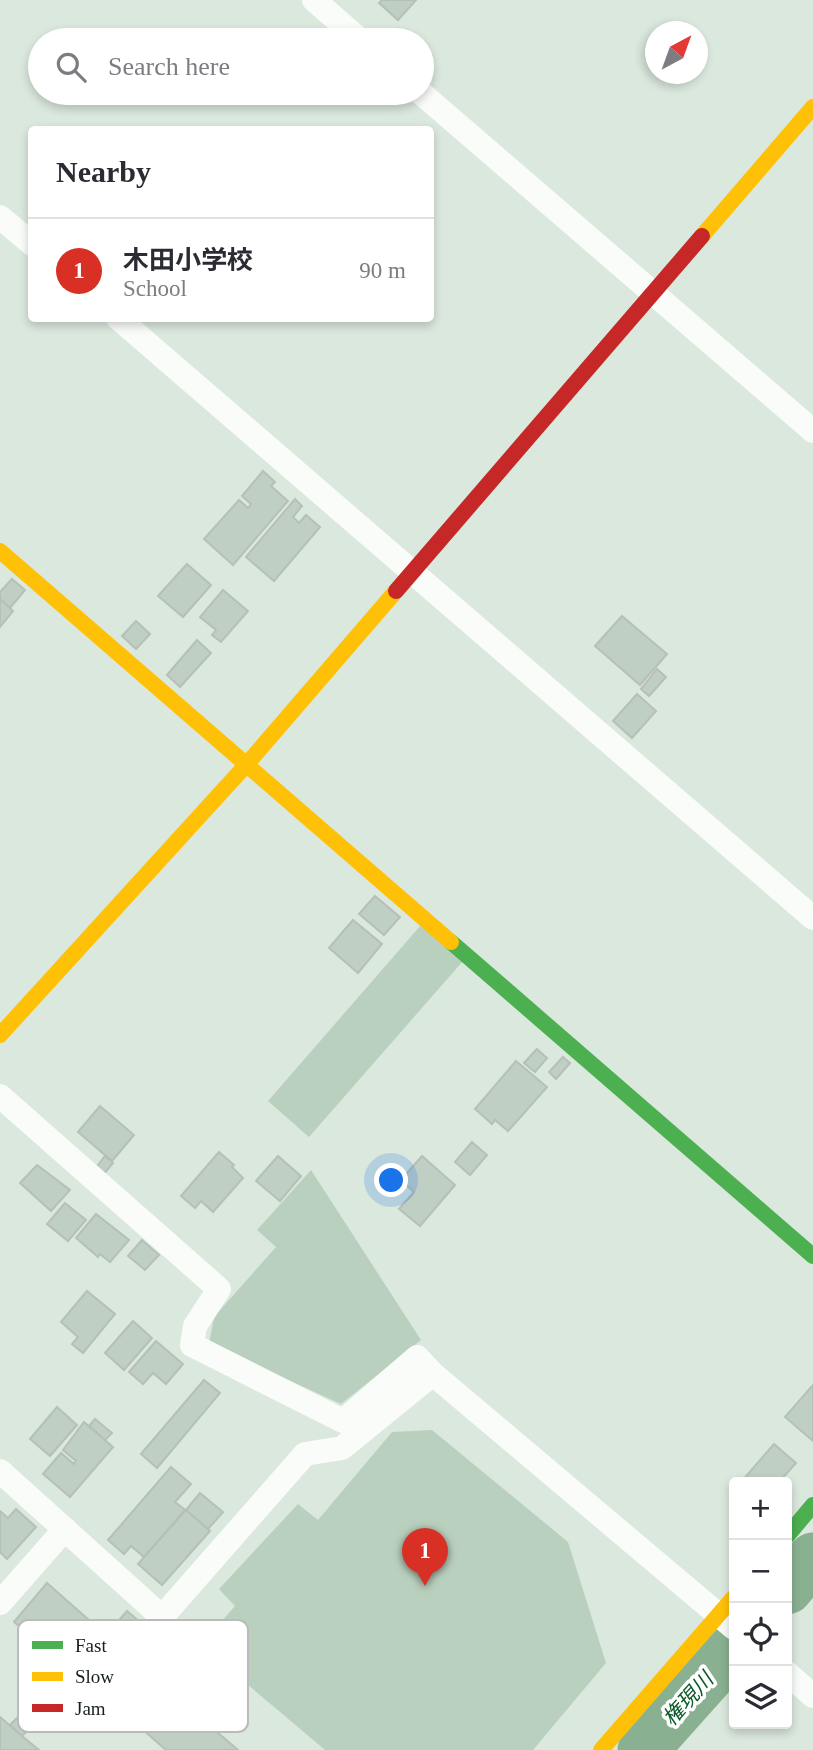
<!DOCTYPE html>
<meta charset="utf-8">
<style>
body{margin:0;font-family:"Times New Roman","Noto Sans JP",serif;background:#f2f2f3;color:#2b2b33}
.controls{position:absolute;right:21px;bottom:21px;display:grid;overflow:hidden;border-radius:7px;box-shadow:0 4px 10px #0003}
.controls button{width:63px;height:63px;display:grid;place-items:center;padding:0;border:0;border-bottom:2px solid #e1e1e2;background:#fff;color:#2b2b33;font:35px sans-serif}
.compass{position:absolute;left:645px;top:21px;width:63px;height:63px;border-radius:50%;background:#fff;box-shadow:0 4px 10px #0003;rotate:41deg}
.you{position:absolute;left:392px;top:1181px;width:24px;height:24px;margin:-18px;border:5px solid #fff;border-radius:50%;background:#1a73e8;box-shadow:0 0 0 10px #1a73e833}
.badge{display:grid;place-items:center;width:46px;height:46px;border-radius:50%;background:#d93025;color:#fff;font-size:23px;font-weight:700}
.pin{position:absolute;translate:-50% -58px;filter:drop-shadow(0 2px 4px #0008)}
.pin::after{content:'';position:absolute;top:37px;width:24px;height:21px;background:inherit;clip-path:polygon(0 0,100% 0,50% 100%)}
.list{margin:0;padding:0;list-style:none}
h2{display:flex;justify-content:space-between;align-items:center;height:91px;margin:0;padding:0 28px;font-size:30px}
h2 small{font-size:23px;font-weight:400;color:#7c7c81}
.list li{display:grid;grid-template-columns:46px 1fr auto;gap:21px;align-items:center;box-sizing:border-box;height:105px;padding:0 28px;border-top:2px solid #e1e1e2}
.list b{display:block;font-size:26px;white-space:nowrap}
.list p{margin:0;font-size:23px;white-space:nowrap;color:#7c7c81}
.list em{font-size:23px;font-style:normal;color:#7c7c81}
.icon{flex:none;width:38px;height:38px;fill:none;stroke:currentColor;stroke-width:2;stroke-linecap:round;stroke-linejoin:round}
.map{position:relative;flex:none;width:813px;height:1750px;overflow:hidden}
.search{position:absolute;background:#fff;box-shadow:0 4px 10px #0003;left:28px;top:28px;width:406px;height:77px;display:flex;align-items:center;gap:18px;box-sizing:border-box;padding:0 24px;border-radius:38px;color:#7c7c81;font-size:26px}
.panel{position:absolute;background:#fff;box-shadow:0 4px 10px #0003;left:28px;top:126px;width:406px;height:196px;border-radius:7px}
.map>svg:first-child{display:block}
</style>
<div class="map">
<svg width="813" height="1750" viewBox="0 0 813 1750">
<rect width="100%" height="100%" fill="#dbe8dd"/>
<g fill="#bad0be">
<polygon points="421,925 463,961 309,1137 268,1101"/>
<polygon points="311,1170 421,1340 341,1404 209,1344 214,1317 276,1247 257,1230"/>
<polygon points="432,1430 568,1542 606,1663 533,1750 325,1750 201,1645 235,1606 219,1589 298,1504 318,1520 392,1432"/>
</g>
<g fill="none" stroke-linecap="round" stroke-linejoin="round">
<g stroke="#8ab092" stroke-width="51">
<polyline points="787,1589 813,1558"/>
<polyline points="643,1750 734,1648"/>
</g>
</g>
<g fill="#c0cfc3" stroke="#b6c0b7" stroke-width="2">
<polygon points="382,0 416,0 398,20 379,3"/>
<polygon points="263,471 275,482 271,486 288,501 233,565 204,539 239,500 248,508 251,504 242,496"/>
<polygon points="295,499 302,506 293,517 299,523 306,515 320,527 274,581 246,557"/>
<polygon points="187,564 211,585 183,617 158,596"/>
<polygon points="12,579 25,590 10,608 0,599 0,592"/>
<polygon points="223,590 248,611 221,642 212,635 216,630 200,617"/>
<polygon points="0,599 13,611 0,627"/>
<polygon points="622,616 667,654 640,685 595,646"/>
<polygon points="136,621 150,634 136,649 122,636"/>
<polygon points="197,640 211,653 180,687 167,675"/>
<polygon points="657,669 666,677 649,696 641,689"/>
<polygon points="637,694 656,711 632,738 613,721"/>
<polygon points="375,896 400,917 384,935 359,914"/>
<polygon points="353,920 382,944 358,973 329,948"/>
<polygon points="537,1049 547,1058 535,1072 524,1063"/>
<polygon points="563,1057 570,1063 556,1079 549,1072"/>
<polygon points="516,1061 547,1087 508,1131 495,1120 492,1124 475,1109"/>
<polygon points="100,1106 134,1135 112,1161 78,1132"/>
<polygon points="472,1142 487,1155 470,1175 455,1162"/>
<polygon points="219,1152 234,1165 232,1167 243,1178 213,1212 201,1201 195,1208 181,1196"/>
<polygon points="105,1156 113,1163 103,1175 95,1169"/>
<polygon points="278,1156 301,1176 280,1201 256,1181"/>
<polygon points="422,1156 455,1185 420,1226 399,1209 414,1192 401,1180"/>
<polygon points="37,1165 70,1190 51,1211 20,1183"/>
<polygon points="65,1203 86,1220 68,1241 47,1224"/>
<polygon points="96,1214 129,1240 110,1262 100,1254 98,1257 76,1238"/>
<polygon points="142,1240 159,1255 145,1270 128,1256"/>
<polygon points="87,1291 115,1314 83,1353 72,1344 78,1337 61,1322"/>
<polygon points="133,1321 152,1338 124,1370 105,1353"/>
<polygon points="156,1341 183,1364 166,1384 153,1373 143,1384 129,1372"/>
<polygon points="204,1380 220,1393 157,1468 141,1454"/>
<polygon points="813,1385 813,1441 785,1417"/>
<polygon points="57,1407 77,1425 50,1456 30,1439"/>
<polygon points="95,1419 112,1433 105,1440 89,1426"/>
<polygon points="84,1422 113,1447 70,1497 43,1474 61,1453 74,1464 76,1461 63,1450"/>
<polygon points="774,1444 796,1463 779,1482 741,1482"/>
<polygon points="171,1467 191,1484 175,1502 185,1510 144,1557 131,1546 124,1554 108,1540"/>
<polygon points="200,1493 223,1512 208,1529 186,1510"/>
<polygon points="16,1509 36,1527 7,1559 0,1552 0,1511 8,1518"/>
<polygon points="186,1510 210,1531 162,1585 138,1564"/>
<polygon points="47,1583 106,1635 127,1611 182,1658 160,1683 238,1750 166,1750 109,1700 96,1715 67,1689 78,1677 14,1622"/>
<polygon points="67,1667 78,1677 22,1736 10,1725"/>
<polygon points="0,1717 22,1736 39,1750 0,1750"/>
</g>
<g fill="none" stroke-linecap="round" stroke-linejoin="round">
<g stroke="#fafcfa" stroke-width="24">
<polyline points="314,0 360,40"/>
<polyline points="421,93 813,431"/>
<polyline points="0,217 32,244"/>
<polyline points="118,318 813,918"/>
<polyline points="0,1096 219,1289 195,1326 192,1345 343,1421 417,1357 433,1374 734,1628"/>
<polyline points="0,1471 162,1617 305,1454 342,1448 433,1374"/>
<polyline points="0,1603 65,1529"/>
<polyline points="787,1673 813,1696"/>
</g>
<g stroke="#4caf50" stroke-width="16">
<polyline points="451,942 813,1256"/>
<polyline points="787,1536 813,1505"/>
</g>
<g stroke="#ffc107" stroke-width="16">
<polyline points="702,236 813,107"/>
<polyline points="0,551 451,942"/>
<polyline points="0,1035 247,764 396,591"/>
<polyline points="601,1750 734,1597"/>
</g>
<polyline stroke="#c62828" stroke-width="16" points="396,591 702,236"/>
</g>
<g text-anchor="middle" stroke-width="7" stroke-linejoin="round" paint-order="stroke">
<g font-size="21" font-style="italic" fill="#0b5929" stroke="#fff">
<text transform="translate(688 1699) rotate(-48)" y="7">権現川</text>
</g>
</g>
<rect x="18" y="1620" width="230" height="112" rx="10" fill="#fff" stroke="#b9bcba" stroke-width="2"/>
<rect x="32" y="1641" width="31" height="8" fill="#4caf50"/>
<rect x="32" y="1672" width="31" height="9" fill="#ffc107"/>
<rect x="32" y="1704" width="31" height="8" fill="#c62828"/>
<g font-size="19" fill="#162018">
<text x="75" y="1652">Fast</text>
<text x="75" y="1683">Slow</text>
<text x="75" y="1715">Jam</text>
</g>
</svg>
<div class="controls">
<button>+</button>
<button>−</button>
<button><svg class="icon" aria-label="locate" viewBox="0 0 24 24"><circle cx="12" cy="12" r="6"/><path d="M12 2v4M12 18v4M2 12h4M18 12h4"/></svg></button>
<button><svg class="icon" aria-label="layers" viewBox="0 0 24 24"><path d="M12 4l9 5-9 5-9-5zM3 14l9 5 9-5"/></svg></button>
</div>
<svg class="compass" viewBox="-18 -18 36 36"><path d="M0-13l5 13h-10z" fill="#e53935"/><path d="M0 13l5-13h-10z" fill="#7c7c81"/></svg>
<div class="you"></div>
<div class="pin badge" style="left:425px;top:1586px">1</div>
<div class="search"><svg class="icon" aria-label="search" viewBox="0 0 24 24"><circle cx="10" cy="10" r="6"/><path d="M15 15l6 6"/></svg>Search here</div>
<section class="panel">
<h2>Nearby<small></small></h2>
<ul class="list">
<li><span class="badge">1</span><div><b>木田小学校</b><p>School</p></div><em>90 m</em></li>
</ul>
</section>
</div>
